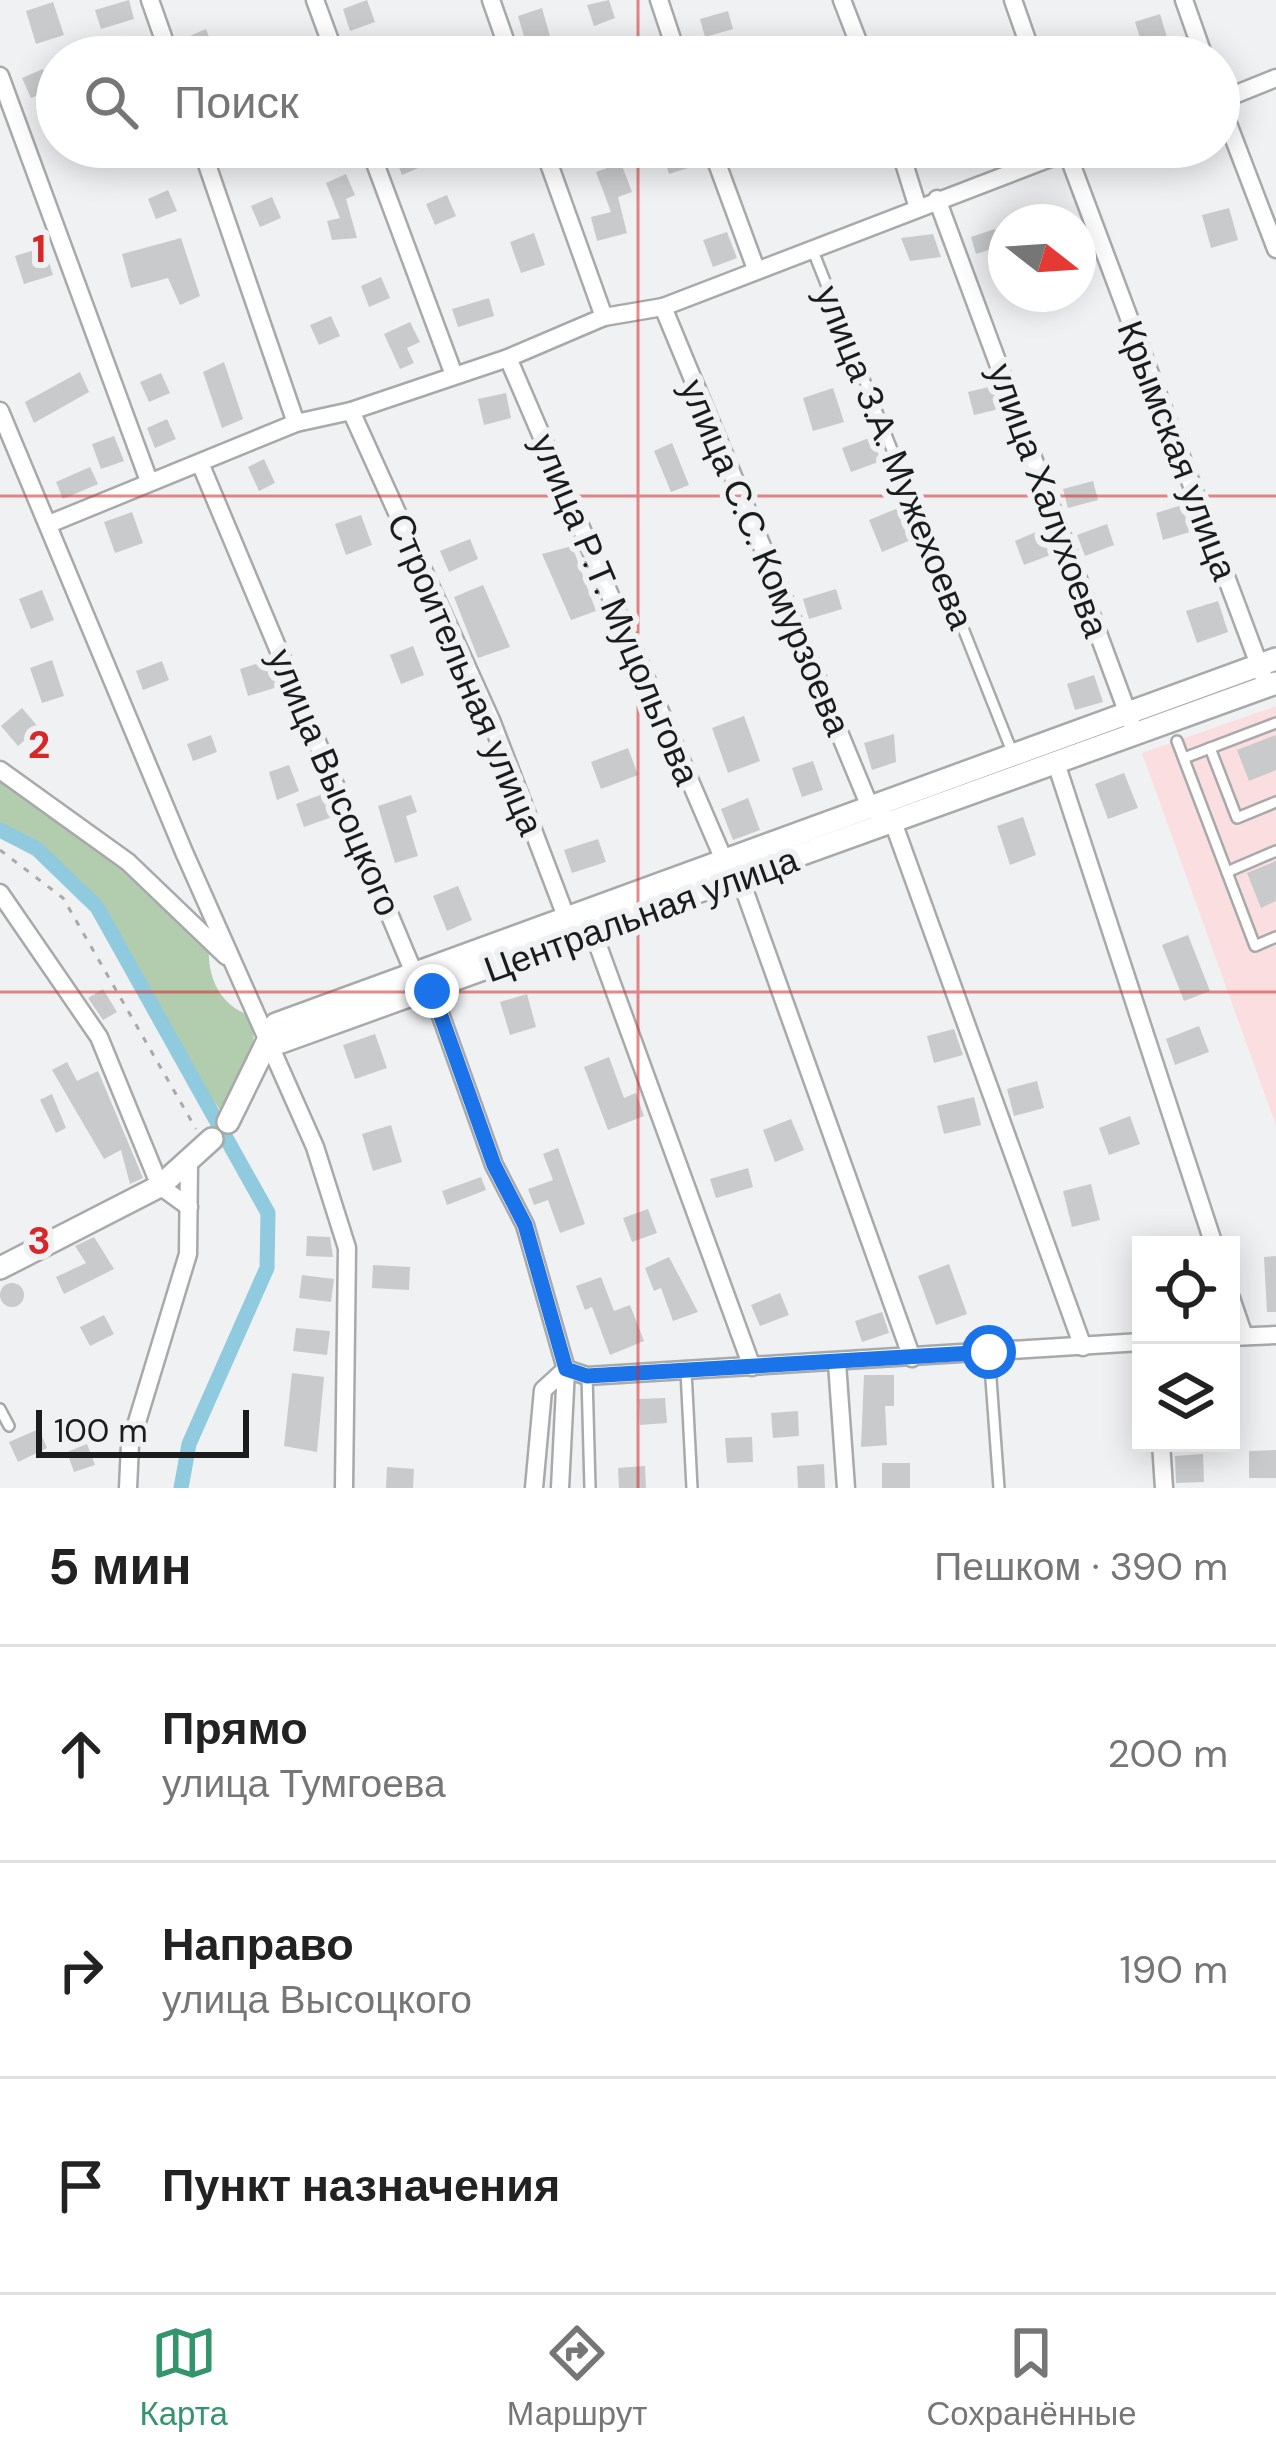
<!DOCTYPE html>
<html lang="ru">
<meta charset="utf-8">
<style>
body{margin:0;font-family:"DM Sans",sans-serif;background:#f6f6f6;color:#222}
.controls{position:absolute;right:36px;bottom:36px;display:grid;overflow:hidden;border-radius:0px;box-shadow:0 6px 30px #0003}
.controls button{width:108px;height:108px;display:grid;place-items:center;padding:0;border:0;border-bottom:3px solid #e0e0e0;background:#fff;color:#222;font:60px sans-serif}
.compass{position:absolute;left:988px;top:204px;width:108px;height:108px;border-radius:50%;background:#fff;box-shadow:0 6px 30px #0003;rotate:107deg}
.scale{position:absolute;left:36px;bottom:30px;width:213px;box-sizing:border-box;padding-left:12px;border:6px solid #1b1c1c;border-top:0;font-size:33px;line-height:42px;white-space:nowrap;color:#1b1c1c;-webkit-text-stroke:9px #f0f1f3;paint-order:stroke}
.stop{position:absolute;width:36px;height:36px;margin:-27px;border:9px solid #1a73e8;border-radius:50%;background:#fff}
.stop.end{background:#1a73e8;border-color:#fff;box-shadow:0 3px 12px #0008}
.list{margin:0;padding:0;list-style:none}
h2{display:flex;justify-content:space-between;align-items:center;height:156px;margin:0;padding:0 48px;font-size:51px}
h2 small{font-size:39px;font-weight:400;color:#767676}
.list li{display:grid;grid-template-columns:78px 1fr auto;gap:36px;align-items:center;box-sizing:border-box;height:216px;padding:0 48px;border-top:3px solid #e0e0e0}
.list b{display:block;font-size:45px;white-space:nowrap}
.list p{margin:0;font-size:39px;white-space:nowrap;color:#767676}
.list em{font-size:39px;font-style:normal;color:#767676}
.icon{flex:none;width:66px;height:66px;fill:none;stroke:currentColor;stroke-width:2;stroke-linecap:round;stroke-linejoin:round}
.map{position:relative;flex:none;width:1276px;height:1488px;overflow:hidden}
.search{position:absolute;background:#fff;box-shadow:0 6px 30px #0003;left:36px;right:36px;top:36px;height:132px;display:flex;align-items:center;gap:30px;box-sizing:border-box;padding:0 42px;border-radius:66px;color:#767676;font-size:45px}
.sheet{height:804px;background:#fff}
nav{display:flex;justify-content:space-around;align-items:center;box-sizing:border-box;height:168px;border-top:3px solid #e0e0e0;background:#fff;font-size:33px;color:#767676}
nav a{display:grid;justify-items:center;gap:6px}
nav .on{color:#34946d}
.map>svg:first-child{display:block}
</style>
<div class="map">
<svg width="1276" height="1488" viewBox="0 0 1276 1488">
<rect width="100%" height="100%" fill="#f0f1f3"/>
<polygon fill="#fbdfe0" points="1276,706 1276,1126 1142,753"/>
<path fill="#b2ccae" d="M0,770L128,862L209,947C207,977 220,1005 249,1015C264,1050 239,1083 224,1116L139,990L97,907L37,849L0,830Z"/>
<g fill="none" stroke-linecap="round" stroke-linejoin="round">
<polyline stroke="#90cade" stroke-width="15" points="0,830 37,849 97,907 268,1213 267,1268 189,1444 181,1488"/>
</g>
<g fill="#c9cacc">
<polygon points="129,0 134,19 101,29 95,10"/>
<polygon points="367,0 375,22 350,31 343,9"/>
<polygon points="609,0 615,18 594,26 587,5"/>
<polygon points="53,2 64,35 36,44 26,11"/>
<polygon points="542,8 552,43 528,50 518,16"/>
<polygon points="728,11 733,29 705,37 700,19"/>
<polygon points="1160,14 1169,44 1144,51 1135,22"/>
<polygon points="206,29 214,50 193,57 185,38"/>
<polygon points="391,39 397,57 349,57 348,54"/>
<polygon points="43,69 52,89 31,98 22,78"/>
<polygon points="415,147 423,166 402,175 394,154"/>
<polygon points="675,147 695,147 700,164 669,174 662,151"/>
<polygon points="621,163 632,192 618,197 627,233 597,241 591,217 611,212 596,172"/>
<polygon points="346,174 355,195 346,199 357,238 332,240 327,221 340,218 326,183"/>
<polygon points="168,190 177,211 156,219 148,199"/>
<polygon points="447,195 456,216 435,225 426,204"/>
<polygon points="272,197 281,218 260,227 251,206"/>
<polygon points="1229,208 1238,240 1211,248 1202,215"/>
<polygon points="995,229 1001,246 976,254 971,237"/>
<polygon points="727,232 737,258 713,267 703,240"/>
<polygon points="534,233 545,265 521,273 510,242"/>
<polygon points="933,234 941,257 910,261 901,238"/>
<polygon points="181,238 200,296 180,305 168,278 131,288 122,254"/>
<polygon points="44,247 53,275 24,284 15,256"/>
<polygon points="381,277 390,298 369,307 361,286"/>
<polygon points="489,298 494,316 458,327 452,309"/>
<polygon points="331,316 340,336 319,345 310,325"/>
<polygon points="410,322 420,342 407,348 414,363 400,369 384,334"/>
<polygon points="224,362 243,419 222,428 203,372"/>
<polygon points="80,372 89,392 34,423 25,402"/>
<polygon points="161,373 170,393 149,402 140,382"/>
<polygon points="993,386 999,409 974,415 968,392"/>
<polygon points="833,388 844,422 813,431 803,398"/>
<polygon points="506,393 511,418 484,425 478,399"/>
<polygon points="167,419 176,439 155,448 147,428"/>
<polygon points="114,436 124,461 101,469 92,444"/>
<polygon points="872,437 881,461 851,472 842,448"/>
<polygon points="672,443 689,485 671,492 654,451"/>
<polygon points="264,459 275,483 259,491 248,467"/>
<polygon points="90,467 98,484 63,499 56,482"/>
<polygon points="1093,481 1098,500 1068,508 1063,489"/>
<polygon points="1182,505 1190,532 1163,540 1156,513"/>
<polygon points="898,508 911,540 882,552 869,520"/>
<polygon points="132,512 143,543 115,553 104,522"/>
<polygon points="361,515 372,545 346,555 335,524"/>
<polygon points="1107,524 1114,545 1085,556 1077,535"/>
<polygon points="1043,529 1053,554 1024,565 1015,541"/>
<polygon points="470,539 478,559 449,572 440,551"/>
<polygon points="572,546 596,611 571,620 542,554"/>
<polygon points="483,585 510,647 478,658 454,597"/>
<polygon points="836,589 842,609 809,619 803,599"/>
<polygon points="42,590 54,620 31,629 19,599"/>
<polygon points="1218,601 1228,632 1197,643 1186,611"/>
<polygon points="413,646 424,675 401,684 390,655"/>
<polygon points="52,660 64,696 42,703 30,668"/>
<polygon points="269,660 278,687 248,696 240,669"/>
<polygon points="162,661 169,680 143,690 136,671"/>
<polygon points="1094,675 1103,702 1075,710 1067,684"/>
<polygon points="22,708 39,728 18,746 1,726"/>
<polygon points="744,716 760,761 728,773 712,728"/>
<polygon points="894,734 896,762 872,770 864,743"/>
<polygon points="211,735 217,752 193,761 187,744"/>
<polygon points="1276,735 1276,770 1249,781 1237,750"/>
<polygon points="628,748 638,775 601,789 591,762"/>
<polygon points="813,761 823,790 802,797 792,768"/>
<polygon points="289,765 299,791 277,800 269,772"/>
<polygon points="1124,773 1138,808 1108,819 1095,784"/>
<polygon points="323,794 332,817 304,827 296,804"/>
<polygon points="411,795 417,812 406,816 418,856 395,863 378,806"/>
<polygon points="748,798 760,830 733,840 721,809"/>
<polygon points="1023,817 1036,855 1010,865 997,826"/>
<polygon points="598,839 606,862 572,873 564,850"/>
<polygon points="1276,861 1276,901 1261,908 1247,873"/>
<polygon points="458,886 472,920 447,931 433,896"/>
<polygon points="1188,935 1210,991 1184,1001 1162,945"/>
<polygon points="103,989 117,1012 103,1020 88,998"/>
<polygon points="527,994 536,1027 510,1035 500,1002"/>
<polygon points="1199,1026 1209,1052 1175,1065 1166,1039"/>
<polygon points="954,1029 963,1055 934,1063 927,1036"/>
<polygon points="375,1034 387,1068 355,1079 343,1045"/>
<polygon points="609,1057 624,1098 636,1093 644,1116 608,1130 584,1067"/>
<polygon points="67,1062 77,1081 98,1071 143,1178 130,1184 121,1150 104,1159 52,1070"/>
<polygon points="1037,1081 1044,1108 1014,1116 1007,1089"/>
<polygon points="52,1094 66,1128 56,1133 40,1100"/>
<polygon points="974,1097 981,1125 944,1134 937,1106"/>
<polygon points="1130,1116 1140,1144 1109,1155 1099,1128"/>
<polygon points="791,1119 804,1150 775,1162 763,1130"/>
<polygon points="391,1125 402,1162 373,1171 362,1134"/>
<polygon points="558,1148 585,1224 560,1233 548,1200 534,1205 528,1189 553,1180 543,1154"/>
<polygon points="748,1168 753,1187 716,1198 710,1179"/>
<polygon points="481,1177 486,1190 447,1205 442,1191"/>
<polygon points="1091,1184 1100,1220 1072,1227 1063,1191"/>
<polygon points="648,1209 657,1233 632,1242 623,1218"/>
<polygon points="307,1236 330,1237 333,1257 306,1256"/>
<polygon points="94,1237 114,1269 64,1294 56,1277 86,1263 75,1246"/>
<polygon points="1276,1256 1276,1312 1267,1312 1264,1257"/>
<polygon points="669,1257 698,1312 673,1321 661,1288 654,1291 645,1268"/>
<polygon points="949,1264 967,1314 936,1325 918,1276"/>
<polygon points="373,1265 410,1267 409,1290 372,1288"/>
<polygon points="302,1275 334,1279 331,1302 299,1298"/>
<polygon points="601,1277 614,1311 630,1305 644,1341 610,1355 592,1307 585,1310 576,1286"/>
<circle cx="12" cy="1295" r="12"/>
<polygon points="780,1293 789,1315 760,1326 751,1305"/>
<polygon points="882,1312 889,1333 862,1342 855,1321"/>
<polygon points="104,1315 114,1334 90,1346 80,1327"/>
<polygon points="296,1328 330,1331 327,1355 293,1351"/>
<polygon points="292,1373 324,1377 317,1452 284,1446"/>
<polygon points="864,1375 894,1375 894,1406 885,1406 887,1445 861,1447"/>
<polygon points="665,1398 667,1423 640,1425 639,1399"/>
<polygon points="798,1411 799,1436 773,1438 771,1413"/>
<polygon points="39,1429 47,1448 18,1462 9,1442"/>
<polygon points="752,1437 753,1462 727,1463 725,1438"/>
<polygon points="87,1444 95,1465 74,1472 67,1452"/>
<polygon points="1276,1450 1276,1478 1249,1478 1249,1451"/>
<polygon points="1203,1454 1204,1482 1176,1483 1175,1456"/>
<rect x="882" y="1463" width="28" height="25"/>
<polygon points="824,1464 825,1488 798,1488 797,1466"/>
<polygon points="645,1466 646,1488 619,1488 618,1468"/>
<polygon points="387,1467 414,1469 413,1488 386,1488"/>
</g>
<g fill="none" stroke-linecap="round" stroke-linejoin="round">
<defs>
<g id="service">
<polyline points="813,251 1013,754"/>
<polyline points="1177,741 1255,946 1276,937"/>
<polyline points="1210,748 1237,818 1276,802"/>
<polyline points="1184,758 1276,723"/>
<polyline points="1227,872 1276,851"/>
<polyline points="989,1352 999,1488"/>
<polyline points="686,1371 692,1488"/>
<polyline points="587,1376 590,1488"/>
<polyline points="0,1409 9,1426"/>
</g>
<g id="minor">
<polyline points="150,0 170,57"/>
<polyline points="315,0 336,57"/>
<polyline points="491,0 511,57"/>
<polyline points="659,0 678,57"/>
<polyline points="842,0 864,57"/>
<polyline points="1013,0 1033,57"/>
<polyline points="1184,0 1204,57"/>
<polyline points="0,76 149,481"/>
<polyline points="1219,100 1276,249"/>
<polyline points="1219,101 1276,78"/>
<polyline points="201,147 296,423"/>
<polyline points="369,147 454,375"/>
<polyline points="543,147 604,317"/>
<polyline points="711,147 756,269"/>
<polyline points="899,147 917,205"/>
<polyline points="1065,147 1267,686"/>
<polyline points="937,199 1131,722"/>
<polyline points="663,307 870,807 893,822 1083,1347"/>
<polyline points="508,358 724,860 740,878 912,1358"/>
<polyline points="0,411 184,852 315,1147 347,1248 344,1488"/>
<polyline points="351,411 491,720 570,927"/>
<polyline points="200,463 414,973 432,991 494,1165 525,1225 566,1369 560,1488"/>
<polyline points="49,524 296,423 351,411 508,358 604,317 663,307 1079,147"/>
<polyline points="1056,763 1214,1245"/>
<polyline points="0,770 128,862 226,956"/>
<polyline points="0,893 99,1037 160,1186 189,1207"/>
<polyline points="593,932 752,1367"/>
<polyline points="1231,1298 1244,1336"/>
<polyline points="1231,1337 1276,1335"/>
<polyline points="837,1363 846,1488"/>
<polyline points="566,1369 587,1376 1141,1342"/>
<polyline points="1161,1443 1164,1488"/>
<polyline points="128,1488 130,1445 188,1254 189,1162"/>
<polyline points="534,1488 543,1390 566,1369"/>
</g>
<g id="tertiary">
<polyline points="275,1034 281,1042 1276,683"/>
<polyline points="228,1122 276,1024 1276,659"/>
<polyline points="0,1268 160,1186 212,1139"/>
</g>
</defs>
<use href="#service" stroke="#a8a9aa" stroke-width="14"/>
<use href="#minor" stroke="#a8a9aa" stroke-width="21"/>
<use href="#tertiary" stroke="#a8a9aa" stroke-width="26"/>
<polyline stroke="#a8a9aa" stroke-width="3" stroke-dasharray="6 9" stroke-linecap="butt" points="0,850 63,898 196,1129"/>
<use href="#service" stroke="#fff" stroke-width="9"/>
<use href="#minor" stroke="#fff" stroke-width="16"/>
<use href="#tertiary" stroke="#fff" stroke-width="21"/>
</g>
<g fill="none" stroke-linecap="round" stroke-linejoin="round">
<polyline stroke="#1a73e8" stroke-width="15" points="432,991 494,1165 525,1225 566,1369 587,1376 989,1352"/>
</g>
<path fill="none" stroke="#d62828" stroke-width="3" stroke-opacity="0.55" d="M638,0V57M638,147V1488M0,496H1276M0,992H1276"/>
<g text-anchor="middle" stroke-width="12" stroke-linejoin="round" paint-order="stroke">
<g font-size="36" fill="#1b1c1c" stroke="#f0f1f3">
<text transform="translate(1178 450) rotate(69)" y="13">Крымская улица</text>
<text transform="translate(895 457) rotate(68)" y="13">улица З.А. Мужехоева</text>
<text transform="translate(1049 500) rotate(70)" y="13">улица Халухоева</text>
<text transform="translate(766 557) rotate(67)" y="13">улица С.С. Комурзоева</text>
<text transform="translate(616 609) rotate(67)" y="13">улица Р.Т. Муцольгова</text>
<text transform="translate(466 674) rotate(67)" y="13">Строительная улица</text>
<text transform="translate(335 782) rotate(67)" y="13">улица Высоцкого</text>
<text transform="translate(641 914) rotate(-20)" y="13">Центральная улица</text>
</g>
</g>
<g font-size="39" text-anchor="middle" font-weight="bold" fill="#d62828" stroke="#f0f1f3" stroke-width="12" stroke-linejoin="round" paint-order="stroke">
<text x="39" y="262">1</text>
<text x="39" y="758">2</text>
<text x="39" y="1254">3</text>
</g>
</svg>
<div class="controls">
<button><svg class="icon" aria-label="locate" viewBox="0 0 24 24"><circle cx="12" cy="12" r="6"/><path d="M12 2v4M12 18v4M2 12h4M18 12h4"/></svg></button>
<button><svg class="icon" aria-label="layers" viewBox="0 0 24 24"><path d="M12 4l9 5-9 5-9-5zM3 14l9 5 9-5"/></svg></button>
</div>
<svg class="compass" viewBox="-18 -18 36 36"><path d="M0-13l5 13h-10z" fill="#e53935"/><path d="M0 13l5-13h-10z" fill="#767676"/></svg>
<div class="scale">100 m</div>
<div class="stop" style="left:989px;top:1352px"></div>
<div class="stop end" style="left:432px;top:991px"></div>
<div class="search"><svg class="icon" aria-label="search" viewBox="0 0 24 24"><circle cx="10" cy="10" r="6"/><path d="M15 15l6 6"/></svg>Поиск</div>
</div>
<section class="sheet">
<h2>5 мин<small>Пешком · 390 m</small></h2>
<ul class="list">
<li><svg class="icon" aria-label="ahead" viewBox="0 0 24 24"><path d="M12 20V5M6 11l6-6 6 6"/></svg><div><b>Прямо</b><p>улица Тумгоева</p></div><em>200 m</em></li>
<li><svg class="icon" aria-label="right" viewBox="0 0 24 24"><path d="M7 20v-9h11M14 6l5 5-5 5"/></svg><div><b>Направо</b><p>улица Высоцкого</p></div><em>190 m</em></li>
<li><svg class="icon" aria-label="arrive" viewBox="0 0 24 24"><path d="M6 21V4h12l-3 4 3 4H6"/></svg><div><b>Пункт назначения</b></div></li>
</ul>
</section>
<nav>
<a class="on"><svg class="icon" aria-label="map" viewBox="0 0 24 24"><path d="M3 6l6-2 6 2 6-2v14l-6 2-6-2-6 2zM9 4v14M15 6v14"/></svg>Карта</a>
<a><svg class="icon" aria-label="directions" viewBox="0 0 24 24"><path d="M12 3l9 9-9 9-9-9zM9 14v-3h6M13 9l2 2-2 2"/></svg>Маршрут</a>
<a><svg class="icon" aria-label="saved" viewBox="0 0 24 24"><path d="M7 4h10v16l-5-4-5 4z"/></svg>Сохранённые</a>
</nav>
